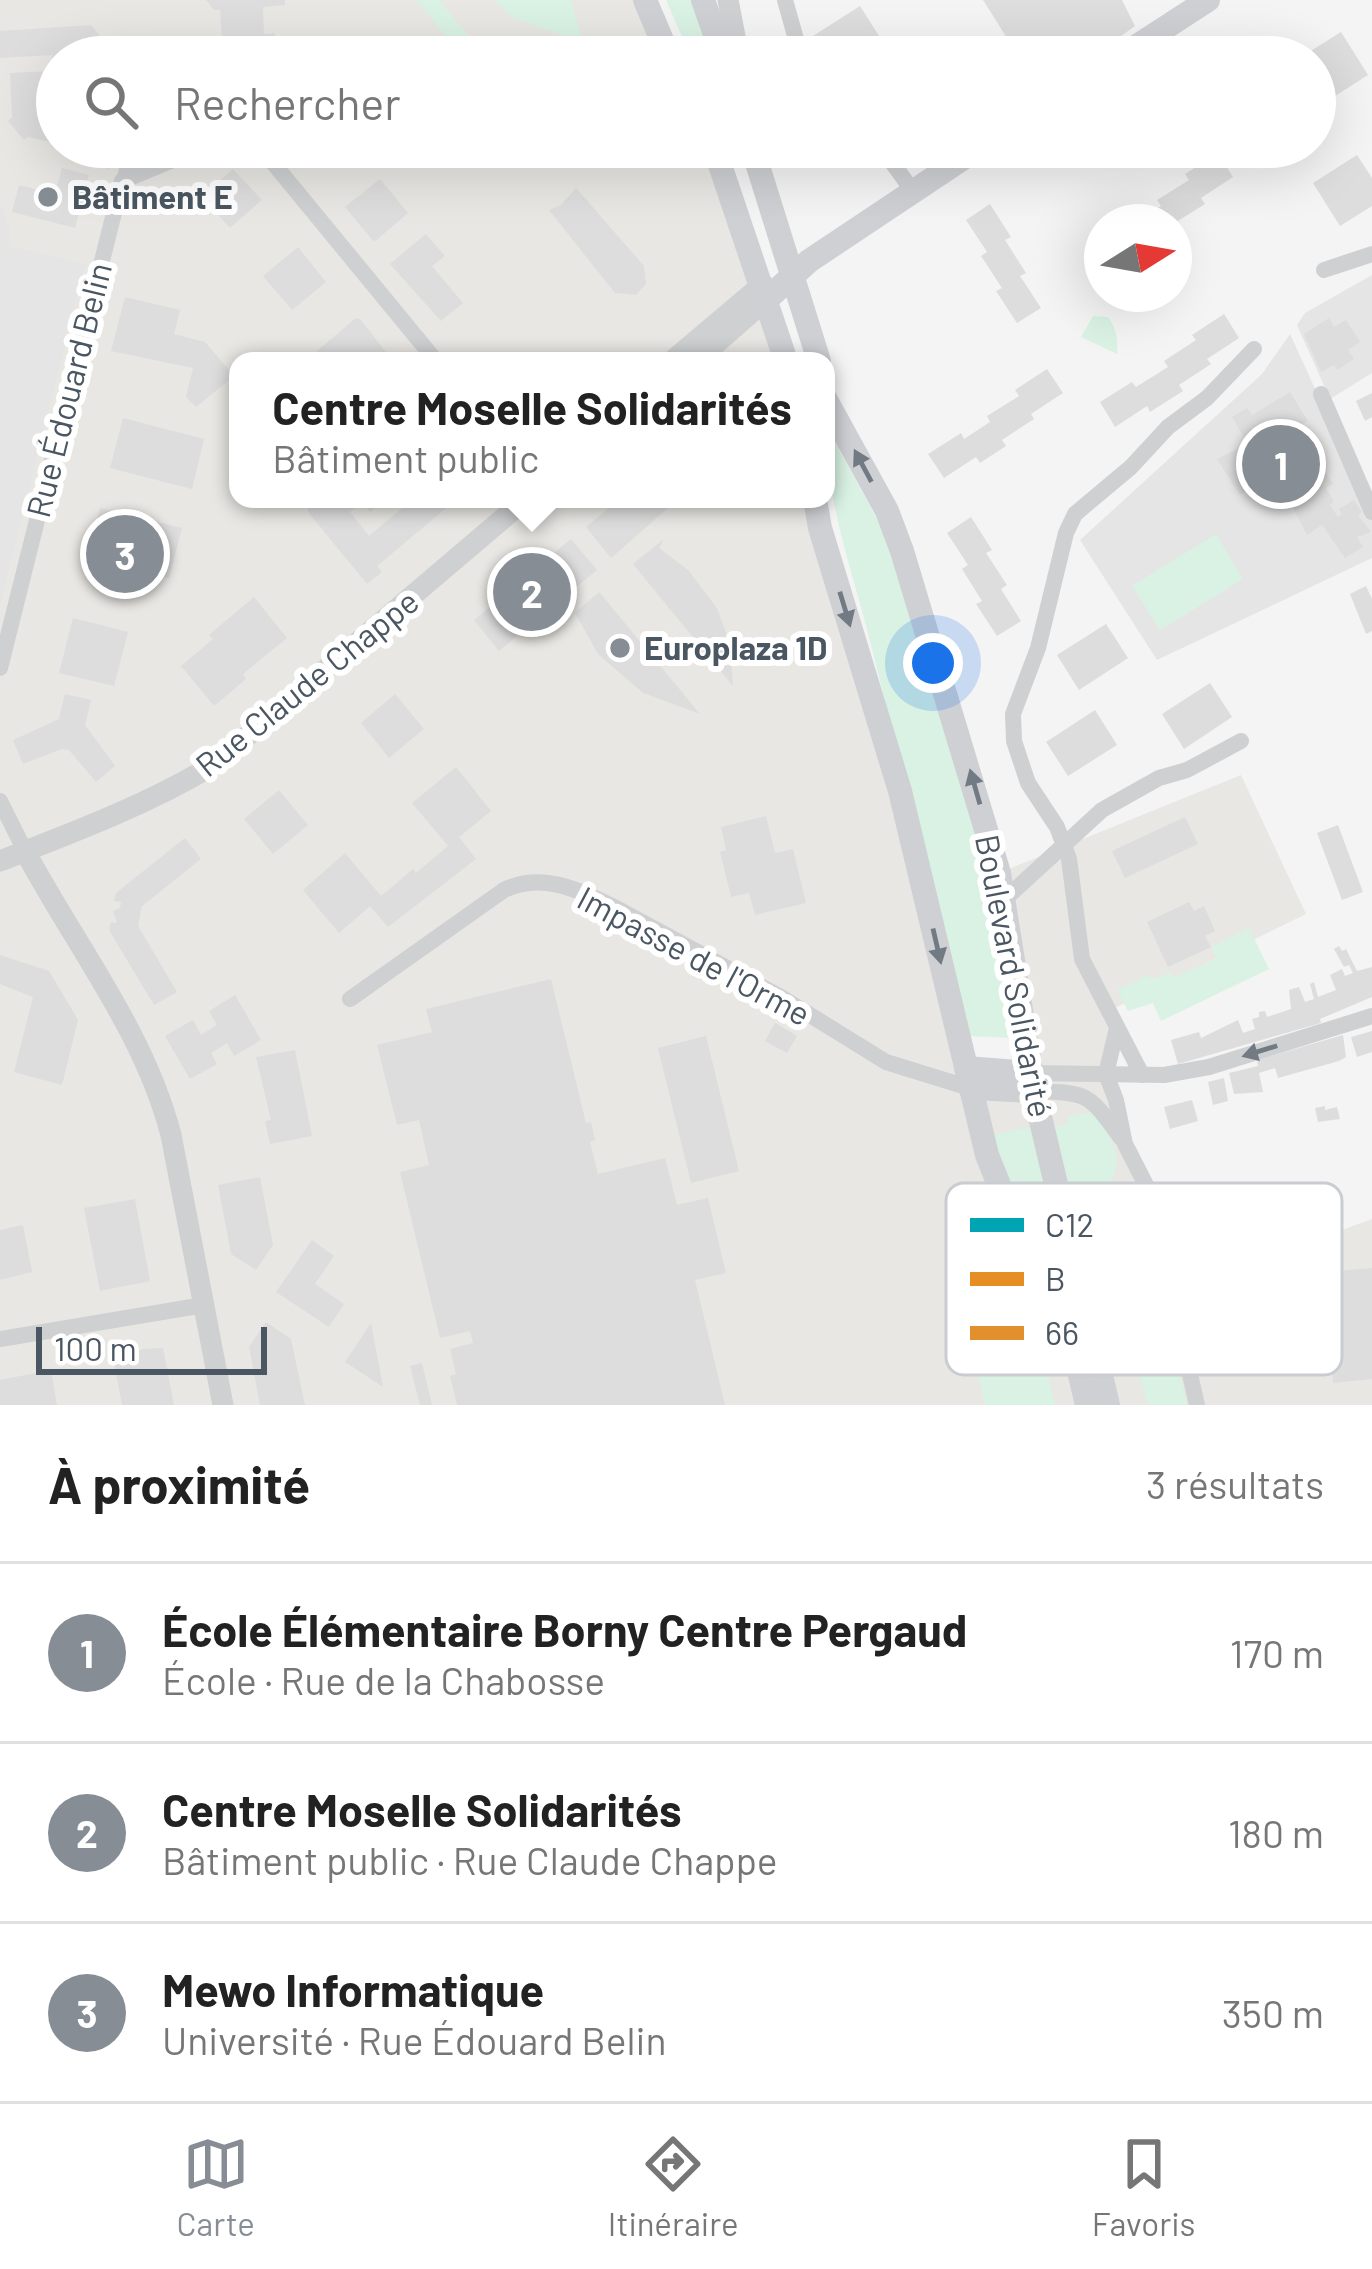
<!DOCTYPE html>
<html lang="fr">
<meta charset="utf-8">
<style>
body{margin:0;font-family:Barlow,sans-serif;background:#f2f2f2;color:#222}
.compass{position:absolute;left:1084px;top:204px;width:108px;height:108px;border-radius:50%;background:#fff;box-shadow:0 12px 48px #0002;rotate:79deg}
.scale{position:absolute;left:36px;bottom:30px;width:231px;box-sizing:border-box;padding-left:12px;border:6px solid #4a5661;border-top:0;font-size:33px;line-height:42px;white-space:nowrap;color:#4a5661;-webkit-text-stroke:9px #fff;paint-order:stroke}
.you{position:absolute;left:933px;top:663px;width:42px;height:42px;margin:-30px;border:9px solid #fff;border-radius:50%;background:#1a73e8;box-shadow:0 0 0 18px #1a73e833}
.badge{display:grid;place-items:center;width:78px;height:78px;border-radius:50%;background:#868d94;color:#fff;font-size:39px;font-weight:700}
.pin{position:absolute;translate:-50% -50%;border:6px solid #fff;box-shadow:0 3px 12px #0006}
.popup{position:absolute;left:229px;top:352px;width:606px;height:156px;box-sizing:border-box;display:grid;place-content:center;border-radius:24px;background:#fff;filter:drop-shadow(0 3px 9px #0005);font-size:39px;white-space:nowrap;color:#767676}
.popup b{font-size:45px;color:#222}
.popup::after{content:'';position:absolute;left:50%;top:100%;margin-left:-24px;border:24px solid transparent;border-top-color:#fff}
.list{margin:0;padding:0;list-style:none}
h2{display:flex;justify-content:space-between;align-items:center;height:156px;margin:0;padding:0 48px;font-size:51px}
h2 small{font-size:39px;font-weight:400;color:#767676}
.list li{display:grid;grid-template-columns:78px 1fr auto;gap:36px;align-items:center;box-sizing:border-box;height:180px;padding:0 48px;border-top:3px solid #e0e0e0}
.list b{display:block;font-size:45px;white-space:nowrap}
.list p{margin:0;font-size:39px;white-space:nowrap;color:#767676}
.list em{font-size:39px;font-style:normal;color:#767676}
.icon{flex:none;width:66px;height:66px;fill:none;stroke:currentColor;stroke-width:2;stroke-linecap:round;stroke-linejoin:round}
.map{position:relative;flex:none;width:1372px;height:1405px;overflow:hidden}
.search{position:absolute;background:#fff;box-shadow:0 12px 48px #0002;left:36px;right:36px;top:36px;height:132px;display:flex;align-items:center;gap:30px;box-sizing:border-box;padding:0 42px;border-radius:66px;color:#767676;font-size:45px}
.sheet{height:696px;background:#fff}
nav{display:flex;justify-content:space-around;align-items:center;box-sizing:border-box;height:168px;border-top:3px solid #e0e0e0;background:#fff;font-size:33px;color:#767676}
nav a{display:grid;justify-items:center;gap:6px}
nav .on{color:#868d94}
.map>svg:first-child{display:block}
</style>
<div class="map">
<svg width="1372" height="1405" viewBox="0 0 1372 1405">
<rect width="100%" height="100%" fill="#f4f4f4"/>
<polygon fill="#e8e7e3" points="0,0 645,0 669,57 57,57 57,147 714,147 783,361 238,361 238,499 820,499 972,1092 1032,1083 999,873 1241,775 1306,914 1109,1011 1117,1028 1105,1065 1160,1237 1291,1194 1312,1241 1372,1219 1372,1405 0,1405"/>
<g fill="#e6e5e6">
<polygon points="0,204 11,231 8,246 85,264 0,606"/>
<polygon points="1372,275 1372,373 1330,399 1297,325 1305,313"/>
<polygon points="1290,334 1372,513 1372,558 1157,660 1080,540 1262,374"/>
</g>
<g fill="#d9f2e3">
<polygon points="416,0 439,0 486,57 463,57"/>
<polygon points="494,0 571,0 583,42 513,18"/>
<polygon points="666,0 691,0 713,57 691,57"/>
<path d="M1093,316L1108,317C1117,329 1118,340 1117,354L1081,337Z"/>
<path d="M826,423C846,468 876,509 893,555C950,712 987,875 1017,1038L966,1036C933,903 903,769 869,637C850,562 826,502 826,423Z"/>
<polygon points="1216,534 1243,579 1160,630 1132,586"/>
<polygon points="1249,928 1269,969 1161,1021 1153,1003 1128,1011 1117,990 1149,975 1151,979 1171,973 1174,977 1216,959 1211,947"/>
<path d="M1092,1111C1142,1174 1105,1182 1080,1231L1055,1128L1068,1123L1067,1117Z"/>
<polygon points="1033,1126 1068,1272 1064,1272 1051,1245 1006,1181 990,1136"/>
<polygon points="1144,1216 1187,1405 1148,1405 1136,1363"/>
<polygon points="995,1230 1022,1268 1055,1405 985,1405 948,1244"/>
</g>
<g fill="#ddddde">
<polygon points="206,0 285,0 285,5 263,7 264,34 275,33 276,45 268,57 207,57 215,37 222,36 220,10 214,10"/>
<polygon points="983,0 1122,0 1135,26 1092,57 1019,57"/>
<polygon points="860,6 881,39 855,57 825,57 813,36"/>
<polygon points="91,25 117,57 57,55 54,143 28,137 24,140 8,121 12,117 10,73 53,71 52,55 0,58 0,31"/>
<polygon points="1341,32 1368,75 1324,103 1315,89 1315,57 1301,57"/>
<polygon points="87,147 115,147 110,169 83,163"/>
<polygon points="292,147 329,147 309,164"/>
<polygon points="930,147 936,158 920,168 913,156"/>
<polygon points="1218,153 1233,177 1201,198 1205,204 1176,222 1136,222 1161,206 1157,200 1189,180 1185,174"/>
<polygon points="1357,155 1372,178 1372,206 1340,226 1313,183"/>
<polygon points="62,168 89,175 75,228 12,212 19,185 55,194"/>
<polygon points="233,169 262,200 230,228 202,197"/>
<polygon points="380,179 408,213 374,242 345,207"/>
<polygon points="576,188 644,266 646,284 636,295 615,293 549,210 561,205"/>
<polygon points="990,204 1011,237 1005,240 1026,273 1020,276 1041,308 1017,323 996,291 1002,288 981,256 987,252 966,220"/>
<polygon points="426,234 445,256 432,266 463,303 441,321 390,264"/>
<polygon points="298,247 326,282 292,310 263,276"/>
<polygon points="125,297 180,310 174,334 205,342 234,376 196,407 186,397 193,368 111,351"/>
<polygon points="1224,314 1239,338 1207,359 1211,364 1179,385 1183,391 1150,412 1147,406 1115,427 1100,402 1132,382 1136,387 1168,367 1164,361 1196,340 1192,335"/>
<polygon points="356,318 360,319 393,361 322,361 317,351"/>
<polygon points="1329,318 1334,327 1346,320 1360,342 1348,350 1354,359 1337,370 1334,365 1321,372 1304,334"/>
<polygon points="1047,369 1063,393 1031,414 1034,419 1002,440 1006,446 980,463 976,457 944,478 928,454 961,433 964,439 990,422 987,416 1019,396 1015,390"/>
<polygon points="1290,392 1308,421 1296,428 1333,484 1326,488 1334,502 1330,505 1338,517 1342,514 1339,509 1354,500 1362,512 1358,515 1371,532 1357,537 1363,547 1345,558 1322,525 1307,535 1267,459 1260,463 1269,477 1240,495 1217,459 1248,444 1232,417 1247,408 1252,415"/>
<polygon points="1372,393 1372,417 1365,421 1356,401"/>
<polygon points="123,418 204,439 192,489 110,468"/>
<polygon points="316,499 386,499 370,512 362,502 350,512 369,536 413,499 457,499 377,566 382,572 367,584 308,512 309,505"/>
<polygon points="620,499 678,499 611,558 586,527"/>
<polygon points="100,508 182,528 169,578 87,558"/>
<polygon points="971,517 992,550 986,553 1007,585 1001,589 1021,621 997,636 976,604 982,601 962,569 968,565 947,533"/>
<polygon points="571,539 597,570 499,651 474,620"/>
<polygon points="664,539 659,548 688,570 717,608 730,644 733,686 633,564"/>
<polygon points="1366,586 1372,599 1372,631 1366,634 1350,594"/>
<polygon points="599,592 667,674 700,714 643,693 598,654 575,613"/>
<polygon points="254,597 287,638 243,674 246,679 214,706 181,666 213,639 209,635"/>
<polygon points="73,618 128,632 114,686 59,673"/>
<polygon points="1106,624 1128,658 1079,690 1057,655"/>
<polygon points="1210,683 1232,717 1184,749 1162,714"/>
<polygon points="65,694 91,700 85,725 115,766 96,782 69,750 62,749 23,764 13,740 59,719"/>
<polygon points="395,694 424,729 389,758 361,723"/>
<polygon points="1095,710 1117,745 1068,776 1046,742"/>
<polygon points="456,767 491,811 459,837 476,859 388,927 370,906 339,933 303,890 345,853 381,896 413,869 416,873 448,846 412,803"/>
<polygon points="279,790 308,825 273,854 244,819"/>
<polygon points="766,816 775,853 793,849 806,903 755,915 749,893 731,897 720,852 726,850 721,827"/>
<polygon points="1185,817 1198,844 1125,878 1112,851"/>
<polygon points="1338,825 1363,892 1342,900 1317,833"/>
<polygon points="185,838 201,859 142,906 138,926 177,992 154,1005 109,930 111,922 117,923 113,911 120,908 121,902 114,901 116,893"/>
<polygon points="1189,902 1194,911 1204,906 1215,931 1205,936 1211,947 1168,967 1147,922"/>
<polygon points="1339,946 1342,951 1346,949 1357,971 1372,967 1372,997 1320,1019 1321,1023 1178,1064 1171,1040 1199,1032 1201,1038 1238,1020 1243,1033 1255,1029 1252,1019 1259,1017 1259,1012 1265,1011 1267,1017 1291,1009 1289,990 1299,987 1305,1002 1314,999 1310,984 1314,982 1318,997 1336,990 1330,975 1342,969 1345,976 1353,973 1349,965 1344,967 1334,949"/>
<polygon points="0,955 49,971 78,1020 62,1085 14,1072 33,997 0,984"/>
<polygon points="551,979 586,1123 591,1122 595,1140 590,1142 598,1174 665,1158 677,1205 708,1198 726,1273 695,1280 725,1405 457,1405 450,1376 456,1374 450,1349 473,1343 470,1331 440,1338 400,1172 429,1165 419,1120 397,1125 377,1045 432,1032 426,1009"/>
<polygon points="235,995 261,1040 234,1056 227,1043 211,1053 217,1064 190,1079 165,1036 193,1020 201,1035 217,1025 209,1011"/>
<polygon points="775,1023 797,1036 787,1053 765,1041"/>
<polygon points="1372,1031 1372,1052 1357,1057 1351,1037"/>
<polygon points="1343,1035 1346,1057 1339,1061 1278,1078 1275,1068 1259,1073 1263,1092 1234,1094 1229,1073 1258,1066 1257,1060"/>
<polygon points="706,1036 739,1171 691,1183 658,1048"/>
<polygon points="295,1050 312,1136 270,1144 265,1121 271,1120 256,1057"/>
<polygon points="1224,1078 1228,1101 1213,1105 1208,1082"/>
<polygon points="1192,1100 1198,1121 1170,1129 1164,1107"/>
<polygon points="1325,1106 1325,1110 1337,1107 1340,1119 1318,1122 1315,1108"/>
<polygon points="260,1177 273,1245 256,1270 231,1254 218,1185"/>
<polygon points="135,1199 150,1281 100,1291 84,1208"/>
<polygon points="23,1225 32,1272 0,1280 0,1230"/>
<polygon points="312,1240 334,1256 315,1284 344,1304 329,1327 276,1292"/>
<polygon points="1372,1268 1372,1379 1333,1383 1332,1369 1290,1372 1286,1318 1341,1313 1337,1271"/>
<polygon points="266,1322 291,1339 305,1405 260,1405 249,1347"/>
<polygon points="371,1323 383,1387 345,1362"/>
<polygon points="163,1348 174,1405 122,1405 113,1358 143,1349"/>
<polygon points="422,1363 432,1405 420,1405 410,1366"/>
<polygon points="51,1370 57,1405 0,1405 0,1380"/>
</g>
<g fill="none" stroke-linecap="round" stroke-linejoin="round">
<polyline stroke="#ced0d2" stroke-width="12" points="122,181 131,147"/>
<g stroke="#ced0d2" stroke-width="16">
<polyline points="785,0 801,57"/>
<polyline points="260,147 436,361"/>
<polyline points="868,147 889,158 912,190"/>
<polyline points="1324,270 1372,254"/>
<polyline points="1321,394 1372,512"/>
<polyline points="0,668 122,181 204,147"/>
<polyline points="0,801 25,851"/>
<polyline points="1004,900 1102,810 1159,778 1187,770 1241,741"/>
<path d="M350,999L504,890C542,871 582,891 618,909L781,997L886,1062L970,1088"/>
<polyline points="1031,1073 1164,1075 1209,1067 1372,1016"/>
<polyline points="1106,1074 1116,1100 1125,1144 1147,1187 1197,1405"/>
<polyline points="1106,1074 1117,1028"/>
<polyline points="1142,1075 1082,959 1069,859 1057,827 1028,783 1014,741 1013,714 1038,648 1066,533 1075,514 1131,467 1168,427 1207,398 1254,349"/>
<path d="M1034,1091C1090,1093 1088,1093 1121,1138"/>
<polyline points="0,1339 204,1305"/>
</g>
<g stroke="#ced0d2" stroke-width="21">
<polyline points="728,0 739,57"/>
<polyline points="672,361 763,284"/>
<polyline points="696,361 767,299"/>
<path d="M25,851C75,945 144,1031 171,1135L223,1405"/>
<path d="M0,861C72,833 147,805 213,765L526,499"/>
</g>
<g stroke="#ced0d4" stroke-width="24">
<polyline points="645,0 669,57"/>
<polyline points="703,0 723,57"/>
<polyline points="1120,57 1208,0"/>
<polyline points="714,147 786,361"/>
<polyline points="752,147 819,361"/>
<polyline points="767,299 809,261 980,147"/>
<polyline points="826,400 887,511 902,551 999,873 1034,1091 1108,1405"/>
<polyline points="815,499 820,528 900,791 987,1155 1003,1195 1057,1278 1087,1405"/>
<polyline points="966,1068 1031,1073"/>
<polyline points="970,1088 1034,1091"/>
</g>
</g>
<defs><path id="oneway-solid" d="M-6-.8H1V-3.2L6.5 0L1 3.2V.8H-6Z" transform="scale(3)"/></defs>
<g fill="#727b84">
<use href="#oneway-solid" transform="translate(863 466) rotate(-118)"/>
<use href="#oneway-solid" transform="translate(845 609) rotate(73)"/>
<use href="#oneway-solid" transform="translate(975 787) rotate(-106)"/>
<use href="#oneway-solid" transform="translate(937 946) rotate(77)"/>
</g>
<use fill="#727b83" href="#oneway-solid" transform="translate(1260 1051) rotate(163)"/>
<g fill="#868d94" stroke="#fff" stroke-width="4.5">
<circle cx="48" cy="197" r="12"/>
<circle cx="620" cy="648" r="12"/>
</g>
<g text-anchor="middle" stroke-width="12" stroke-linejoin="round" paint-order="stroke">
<g font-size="33" font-weight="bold" fill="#4a5661" stroke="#fff" text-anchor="start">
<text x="72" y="209">Bâtiment E</text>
<text x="644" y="660">Europlaza 1D</text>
</g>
<g font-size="33" fill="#4a5661" stroke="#fff">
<text transform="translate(69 390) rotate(-76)" y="12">Rue Édouard Belin</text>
<text transform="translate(307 683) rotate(-39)" y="12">Rue Claude Chappe</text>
<text transform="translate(694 956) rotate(28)" y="12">Impasse de l'Orme</text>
<text transform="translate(1014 976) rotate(79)" y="12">Boulevard Solidarité</text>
</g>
</g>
<rect x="946" y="1183" width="396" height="192" rx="18" fill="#fff" stroke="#c9ccd0" stroke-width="3"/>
<rect x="970" y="1218" width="54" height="14" fill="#00a4b2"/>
<rect x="970" y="1272" width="54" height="14" fill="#e68e24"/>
<rect x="970" y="1326" width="54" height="14" fill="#e1902d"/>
<g font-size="33" fill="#4a5661">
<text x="1045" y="1237">C12</text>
<text x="1045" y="1291">B</text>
<text x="1045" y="1345">66</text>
</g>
</svg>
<svg class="compass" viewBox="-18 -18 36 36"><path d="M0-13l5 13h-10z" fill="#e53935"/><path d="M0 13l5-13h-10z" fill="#767676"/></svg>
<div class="scale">100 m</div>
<div class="you"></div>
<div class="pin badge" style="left:1281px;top:464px">1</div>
<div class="pin badge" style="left:532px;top:592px">2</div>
<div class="popup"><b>Centre Moselle Solidarités</b>Bâtiment public</div>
<div class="pin badge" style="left:125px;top:554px">3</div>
<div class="search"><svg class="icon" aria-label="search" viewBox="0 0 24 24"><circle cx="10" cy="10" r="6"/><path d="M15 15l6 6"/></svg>Rechercher</div>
</div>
<section class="sheet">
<h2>À proximité<small>3 résultats</small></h2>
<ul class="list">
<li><span class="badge">1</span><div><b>École Élémentaire Borny Centre Pergaud</b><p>École · Rue de la Chabosse</p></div><em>170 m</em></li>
<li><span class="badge">2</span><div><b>Centre Moselle Solidarités</b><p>Bâtiment public · Rue Claude Chappe</p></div><em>180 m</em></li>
<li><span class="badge">3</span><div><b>Mewo Informatique</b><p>Université · Rue Édouard Belin</p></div><em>350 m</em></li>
</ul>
</section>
<nav>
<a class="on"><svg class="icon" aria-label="map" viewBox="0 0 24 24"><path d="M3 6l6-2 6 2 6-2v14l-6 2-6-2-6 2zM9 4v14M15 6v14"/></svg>Carte</a>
<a><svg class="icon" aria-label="directions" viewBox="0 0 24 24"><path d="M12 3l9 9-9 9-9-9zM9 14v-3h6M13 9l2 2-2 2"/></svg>Itinéraire</a>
<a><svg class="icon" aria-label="saved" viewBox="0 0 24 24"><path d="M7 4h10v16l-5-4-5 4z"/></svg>Favoris</a>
</nav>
